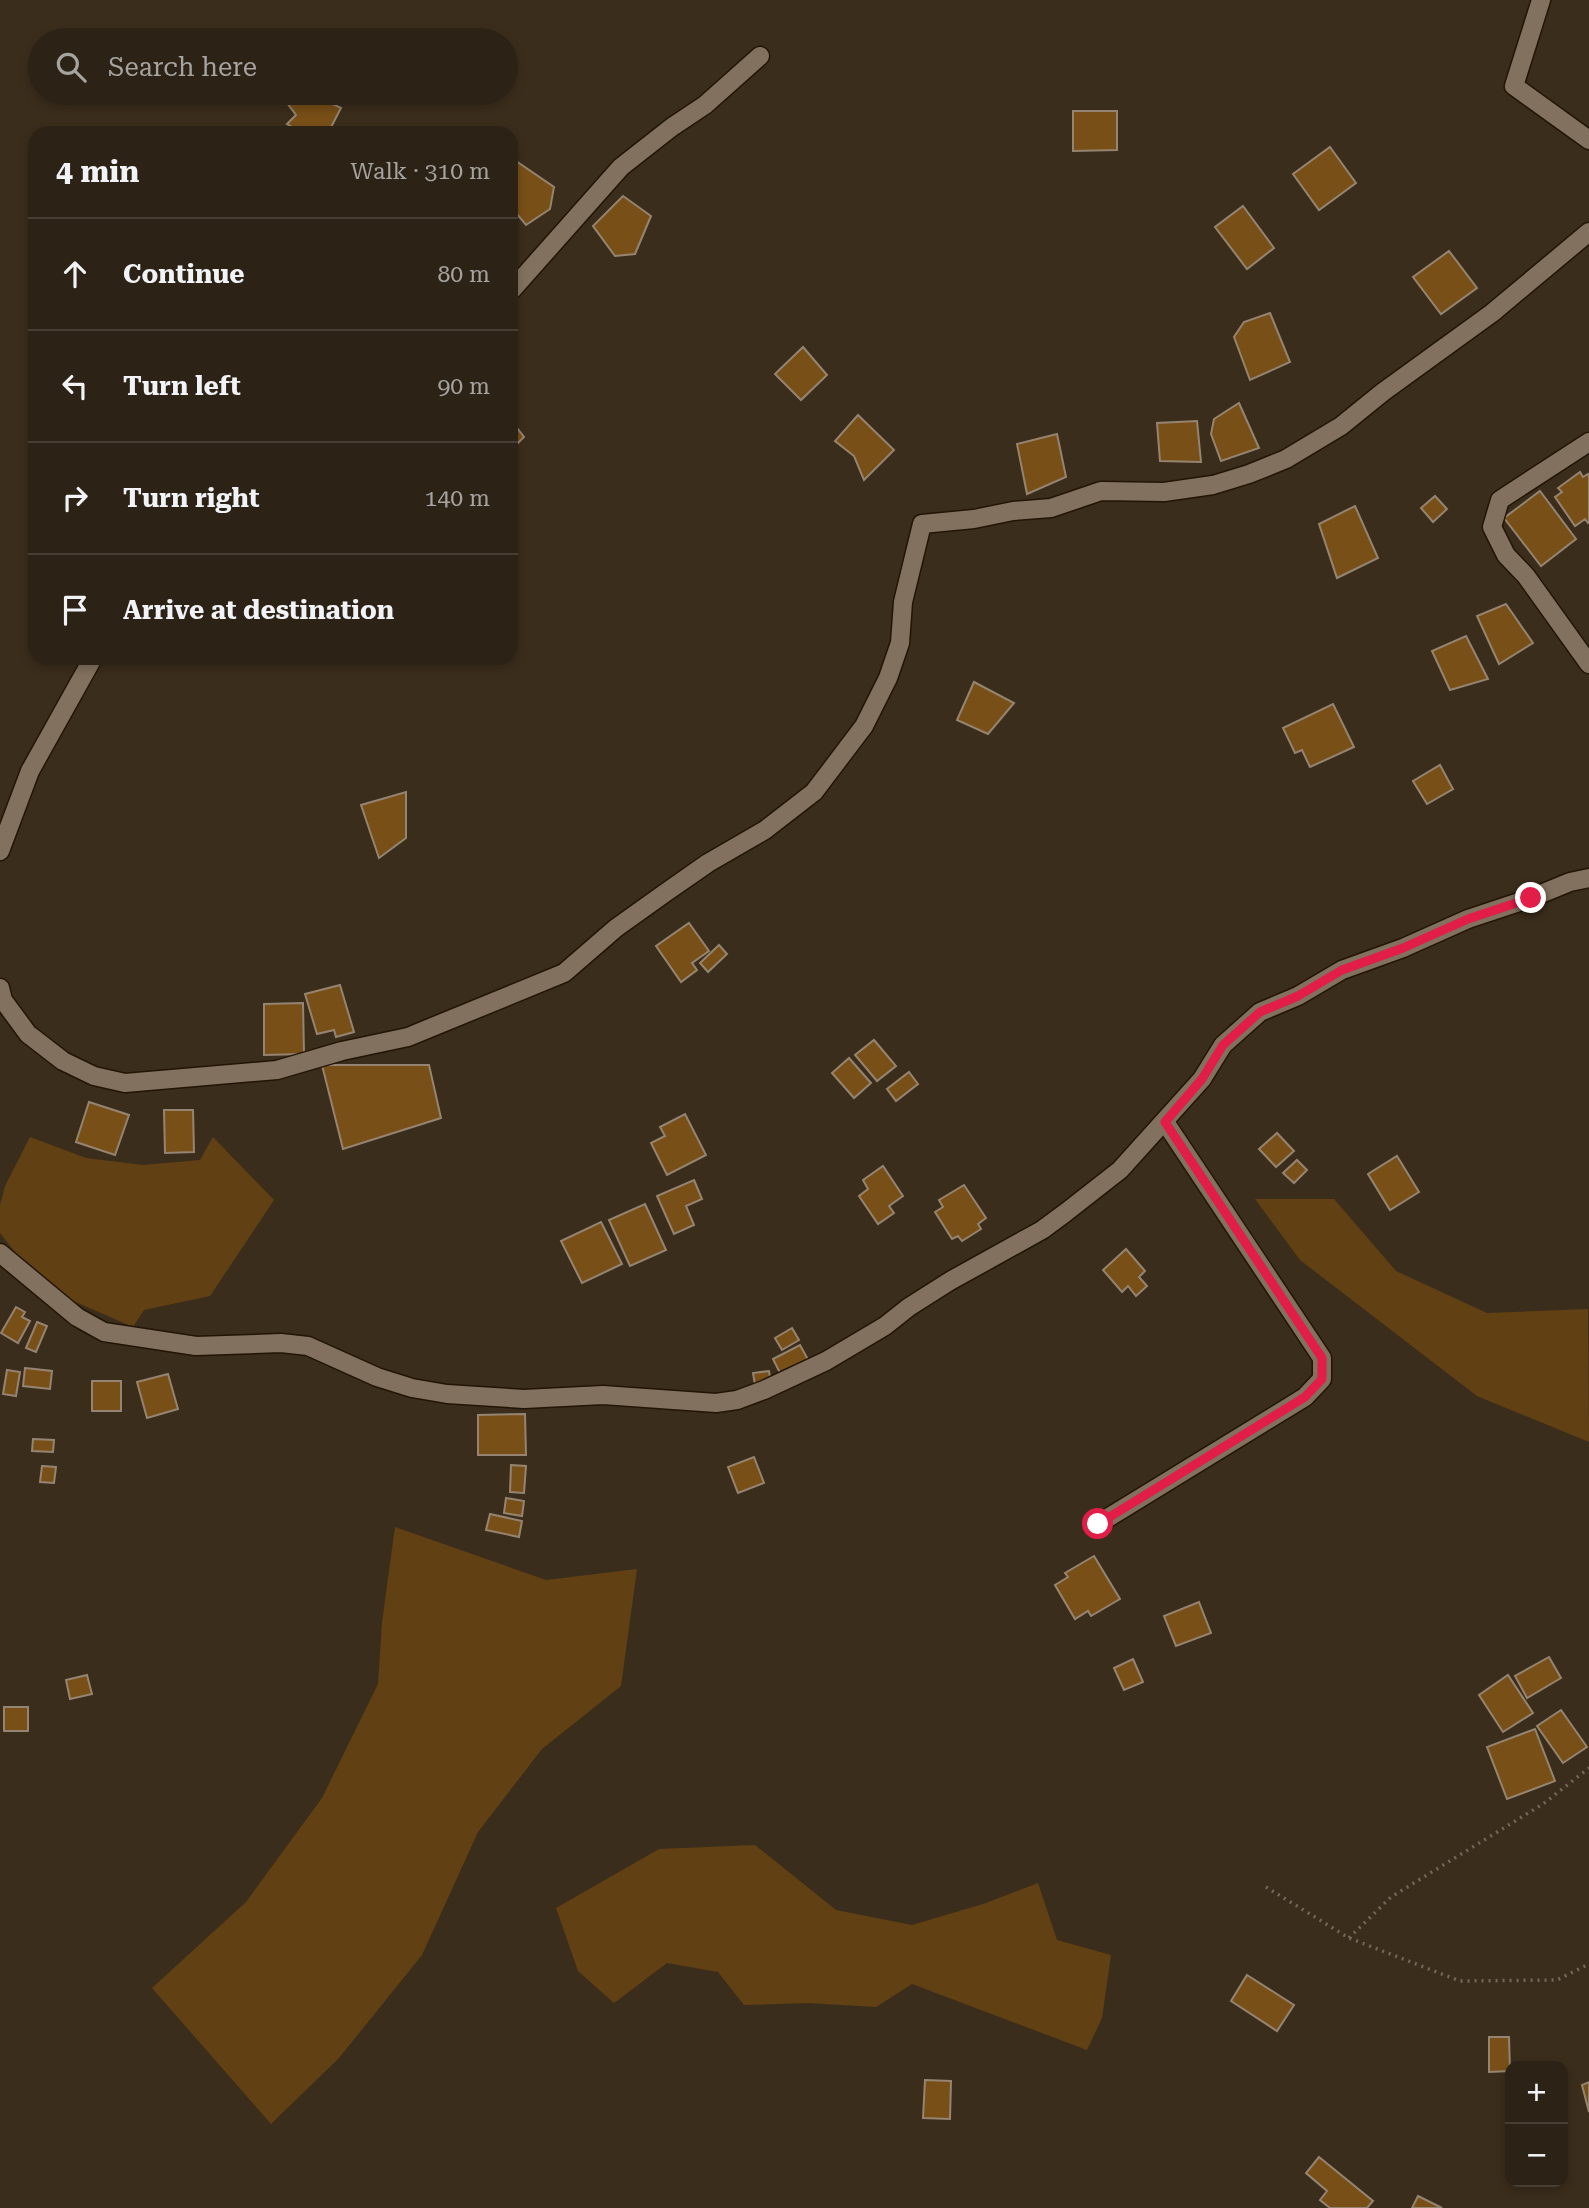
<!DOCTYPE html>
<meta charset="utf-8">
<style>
body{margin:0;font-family:"Roboto Serif",serif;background:#342a1e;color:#f1f3f6}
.controls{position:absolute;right:21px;bottom:21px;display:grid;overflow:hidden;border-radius:14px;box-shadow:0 4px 10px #0003}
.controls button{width:63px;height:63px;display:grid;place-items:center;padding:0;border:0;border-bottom:2px solid #483f34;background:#2c2215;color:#f1f3f6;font:35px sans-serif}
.stop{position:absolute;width:21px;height:21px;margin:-16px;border:5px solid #e11d48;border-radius:50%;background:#fff}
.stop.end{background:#e11d48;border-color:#fff;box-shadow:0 2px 7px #0008}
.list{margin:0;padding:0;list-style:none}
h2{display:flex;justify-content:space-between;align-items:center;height:91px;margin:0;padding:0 28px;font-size:30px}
h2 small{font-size:23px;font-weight:400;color:#a6a4a0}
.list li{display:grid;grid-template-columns:46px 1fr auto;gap:21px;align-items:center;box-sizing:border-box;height:112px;padding:0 28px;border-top:2px solid #483f34}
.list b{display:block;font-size:26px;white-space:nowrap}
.list em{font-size:23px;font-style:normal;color:#a6a4a0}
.icon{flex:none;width:38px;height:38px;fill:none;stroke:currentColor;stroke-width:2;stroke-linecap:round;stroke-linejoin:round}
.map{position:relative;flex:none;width:1589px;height:2208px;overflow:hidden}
.search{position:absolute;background:#2c2215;box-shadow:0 4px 10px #0003;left:28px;top:28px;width:490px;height:77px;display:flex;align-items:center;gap:18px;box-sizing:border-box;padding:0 24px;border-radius:38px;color:#a6a4a0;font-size:26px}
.panel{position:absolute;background:#2c2215;box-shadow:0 4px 10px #0003;left:28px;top:126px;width:490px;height:539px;border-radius:21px}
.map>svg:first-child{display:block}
</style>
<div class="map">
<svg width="1589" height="2208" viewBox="0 0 1589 2208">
<rect width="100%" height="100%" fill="#3b2d1c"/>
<g fill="#614013">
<polygon points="30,1137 86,1158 143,1165 200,1160 213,1137 274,1200 210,1296 144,1310 133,1327 69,1299 18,1256 0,1233 0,1205 5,1186"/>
<polygon points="1255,1199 1334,1199 1396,1271 1487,1313 1588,1309 1589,1442 1477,1396 1300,1260"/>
<polygon points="395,1527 546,1580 637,1569 621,1686 542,1749 478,1832 422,1955 339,2058 271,2124 152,1988 246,1902 322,1798 378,1684 382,1622"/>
<polygon points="755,1845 836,1910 912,1925 983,1904 1038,1883 1057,1940 1111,1955 1102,2018 1087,2050 912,1984 876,2007 808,2003 744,2005 718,1972 667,1963 614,2003 578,1971 556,1908 659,1849"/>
</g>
<g fill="#784f17" stroke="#958471" stroke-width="2">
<polygon points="292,93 310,93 341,108 328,133 303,133 287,124 296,115 287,103"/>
<polygon points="1073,111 1117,111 1117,150 1073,151"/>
<polygon points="1330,147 1356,183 1319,210 1293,174"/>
<polygon points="516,161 554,187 550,209 526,225 511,207 511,166"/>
<polygon points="623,196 651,216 635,254 615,256 593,226"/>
<polygon points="1243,206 1274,248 1247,269 1215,227"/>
<polygon points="1449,251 1477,288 1441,314 1413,277"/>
<polygon points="1270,313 1290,362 1250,380 1234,337 1244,322"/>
<polygon points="803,347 827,375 801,400 775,374"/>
<polygon points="1239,403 1259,448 1221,461 1211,434 1214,419"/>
<polygon points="858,415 894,450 864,480 854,456 835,441"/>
<polygon points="511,420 524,437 511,450"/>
<polygon points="1197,421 1201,462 1160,461 1157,423"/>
<polygon points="1057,434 1066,477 1027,494 1017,444"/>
<polygon points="1580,472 1583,477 1588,474 1589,476 1589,522 1588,523 1585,519 1575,526 1555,497 1562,492 1558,488"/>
<polygon points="1540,491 1576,539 1541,566 1504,518"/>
<polygon points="1435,496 1447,509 1433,522 1421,508"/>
<polygon points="1355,506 1378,558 1337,578 1319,524"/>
<polygon points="1506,604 1533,643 1499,664 1477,616"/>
<polygon points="1466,636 1488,679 1450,690 1432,651"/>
<polygon points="974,682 1014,703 988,734 957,720"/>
<polygon points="1333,704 1354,747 1310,767 1302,750 1295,753 1283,728"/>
<polygon points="1440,765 1453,789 1427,804 1413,781"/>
<polygon points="406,792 406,838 379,858 361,805"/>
<polygon points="689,923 709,951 692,963 697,970 681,982 656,946"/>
<polygon points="719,945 727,954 708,972 700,963"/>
<polygon points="340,985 354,1032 336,1037 334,1030 317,1034 305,994"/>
<polygon points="303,1003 304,1054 264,1055 264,1004"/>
<polygon points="874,1040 896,1066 877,1081 855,1055"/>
<polygon points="849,1058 871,1083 854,1098 832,1073"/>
<polygon points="322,1065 429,1065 441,1118 343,1149"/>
<polygon points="909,1072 918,1084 896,1101 887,1089"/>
<polygon points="89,1102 129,1115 115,1155 76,1142"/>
<polygon points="164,1110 193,1110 194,1152 165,1153"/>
<polygon points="685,1114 706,1155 667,1175 651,1143 665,1136 660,1127"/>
<polygon points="1277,1133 1294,1151 1276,1167 1259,1149"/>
<polygon points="1397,1156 1419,1192 1390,1210 1368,1174"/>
<polygon points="1297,1160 1307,1170 1294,1183 1283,1173"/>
<polygon points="883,1166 903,1196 889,1206 894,1213 878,1224 859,1196 868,1189 863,1180"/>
<polygon points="694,1180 702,1199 686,1206 694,1225 674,1234 657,1196"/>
<polygon points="964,1185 986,1218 978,1224 981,1229 962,1241 958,1236 952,1239 935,1212 943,1207 939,1200"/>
<polygon points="645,1204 666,1250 630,1266 609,1220"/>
<polygon points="601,1222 622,1264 582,1283 561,1241"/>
<polygon points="1126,1249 1145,1271 1139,1277 1147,1286 1136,1296 1128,1286 1122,1292 1103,1270"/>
<polygon points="16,1307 25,1312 22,1317 30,1321 18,1343 1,1333"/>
<polygon points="37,1322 47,1326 36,1352 26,1348"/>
<polygon points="792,1328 799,1340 782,1350 775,1338"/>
<polygon points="800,1345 811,1365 783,1379 773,1359"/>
<polygon points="25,1368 52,1371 50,1389 23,1386"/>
<polygon points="7,1370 20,1372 16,1396 3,1394"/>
<polygon points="769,1371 771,1383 755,1385 753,1373"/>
<polygon points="168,1374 178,1409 147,1418 137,1382"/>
<rect x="92" y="1381" width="29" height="30"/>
<polygon points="525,1414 526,1455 478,1455 478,1415"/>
<polygon points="33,1439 54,1440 53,1452 32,1451"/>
<polygon points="754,1457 764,1483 738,1493 728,1467"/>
<polygon points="511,1465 526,1466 524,1493 510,1492"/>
<polygon points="42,1466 56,1467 54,1483 40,1482"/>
<polygon points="506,1498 524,1501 522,1516 504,1513"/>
<polygon points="490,1514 522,1521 519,1537 486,1530"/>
<polygon points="1094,1556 1120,1599 1091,1616 1088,1611 1075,1619 1055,1585 1068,1577 1065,1573"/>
<polygon points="1199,1602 1211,1633 1176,1646 1164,1616"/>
<polygon points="1549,1657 1561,1678 1527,1698 1515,1676"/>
<polygon points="1133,1659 1143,1682 1124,1690 1114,1668"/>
<polygon points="87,1675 92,1694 70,1699 66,1680"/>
<polygon points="1508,1675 1533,1713 1503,1732 1479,1695"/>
<rect x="4" y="1707" width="24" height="24"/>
<polygon points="1561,1710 1587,1747 1563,1763 1537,1726"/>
<polygon points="1535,1729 1555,1781 1507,1799 1487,1747"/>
<polygon points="1247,1975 1294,2005 1277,2031 1231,2001"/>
<polygon points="1489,2037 1509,2037 1510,2071 1489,2072"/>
<polygon points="925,2080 951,2081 950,2119 923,2118"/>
<polygon points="1589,2082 1589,2112 1582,2085"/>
<polygon points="1319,2157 1373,2201 1367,2208 1330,2208 1320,2200 1327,2191 1306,2173"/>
<polygon points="1418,2196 1442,2208 1412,2208"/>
</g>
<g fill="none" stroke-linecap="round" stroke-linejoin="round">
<defs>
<g id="minor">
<polyline points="1541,0 1514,86 1589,140"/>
<polyline points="511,291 621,167 672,127 705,105 760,56"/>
<polyline points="1589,442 1500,500 1492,527 1506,555 1526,576 1589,664"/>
<polyline points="0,851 30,771 93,658"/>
<polyline points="0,988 3,1000 28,1034 63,1061 94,1076 125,1083 277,1070 342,1051 408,1037 564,973 616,928 665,893 708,863 765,830 814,792 864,726 888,678 900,643 903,602 922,524 974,519 1013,511 1051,508 1101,491 1164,492 1213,485 1249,474 1286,459 1341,426 1383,392 1492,313 1589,232"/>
<polyline points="0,1253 77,1317 104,1332 196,1346 281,1343 308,1346 377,1377 412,1388 447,1394 524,1399 603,1395 716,1403 737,1400 764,1390 826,1361 885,1326 909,1307 950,1281 1042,1230 1065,1213 1120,1170 1202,1079 1223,1045 1260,1012 1298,996 1342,970 1403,948 1468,919 1531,898 1570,882 1589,878"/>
<polyline points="1098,1524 1305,1397 1322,1379 1322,1358 1165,1122"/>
</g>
</defs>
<use href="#minor" stroke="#221505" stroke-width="21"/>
<g stroke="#756859" stroke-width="3.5" stroke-dasharray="2 5" stroke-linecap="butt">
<polyline points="1266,1887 1349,1938 1460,1981 1557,1980 1589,1964"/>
<polyline points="1349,1938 1391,1897 1543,1804 1589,1768"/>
</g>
<use href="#minor" stroke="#82715e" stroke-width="18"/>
</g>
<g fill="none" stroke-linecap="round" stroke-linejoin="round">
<polyline stroke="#e11d48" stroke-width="9" points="1098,1524 1305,1397 1322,1379 1322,1358 1165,1122 1202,1079 1223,1045 1260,1012 1298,996 1342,970 1403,948 1468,919 1531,898"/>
</g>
</svg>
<div class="controls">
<button>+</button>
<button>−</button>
</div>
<div class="stop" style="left:1098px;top:1524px"></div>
<div class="stop end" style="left:1531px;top:898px"></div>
<div class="search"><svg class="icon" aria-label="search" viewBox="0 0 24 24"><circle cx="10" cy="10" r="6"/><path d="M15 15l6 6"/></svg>Search here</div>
<section class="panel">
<h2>4 min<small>Walk · 310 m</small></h2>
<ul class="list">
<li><svg class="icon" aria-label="ahead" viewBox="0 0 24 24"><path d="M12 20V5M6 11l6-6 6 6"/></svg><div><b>Continue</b></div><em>80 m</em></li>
<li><svg class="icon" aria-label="left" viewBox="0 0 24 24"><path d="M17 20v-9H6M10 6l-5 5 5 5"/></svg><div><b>Turn left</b></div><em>90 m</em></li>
<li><svg class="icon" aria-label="right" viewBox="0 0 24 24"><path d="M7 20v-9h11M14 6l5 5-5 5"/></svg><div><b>Turn right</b></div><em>140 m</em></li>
<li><svg class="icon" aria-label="arrive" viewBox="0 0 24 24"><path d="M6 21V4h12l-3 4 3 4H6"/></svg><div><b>Arrive at destination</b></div></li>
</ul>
</section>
</div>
